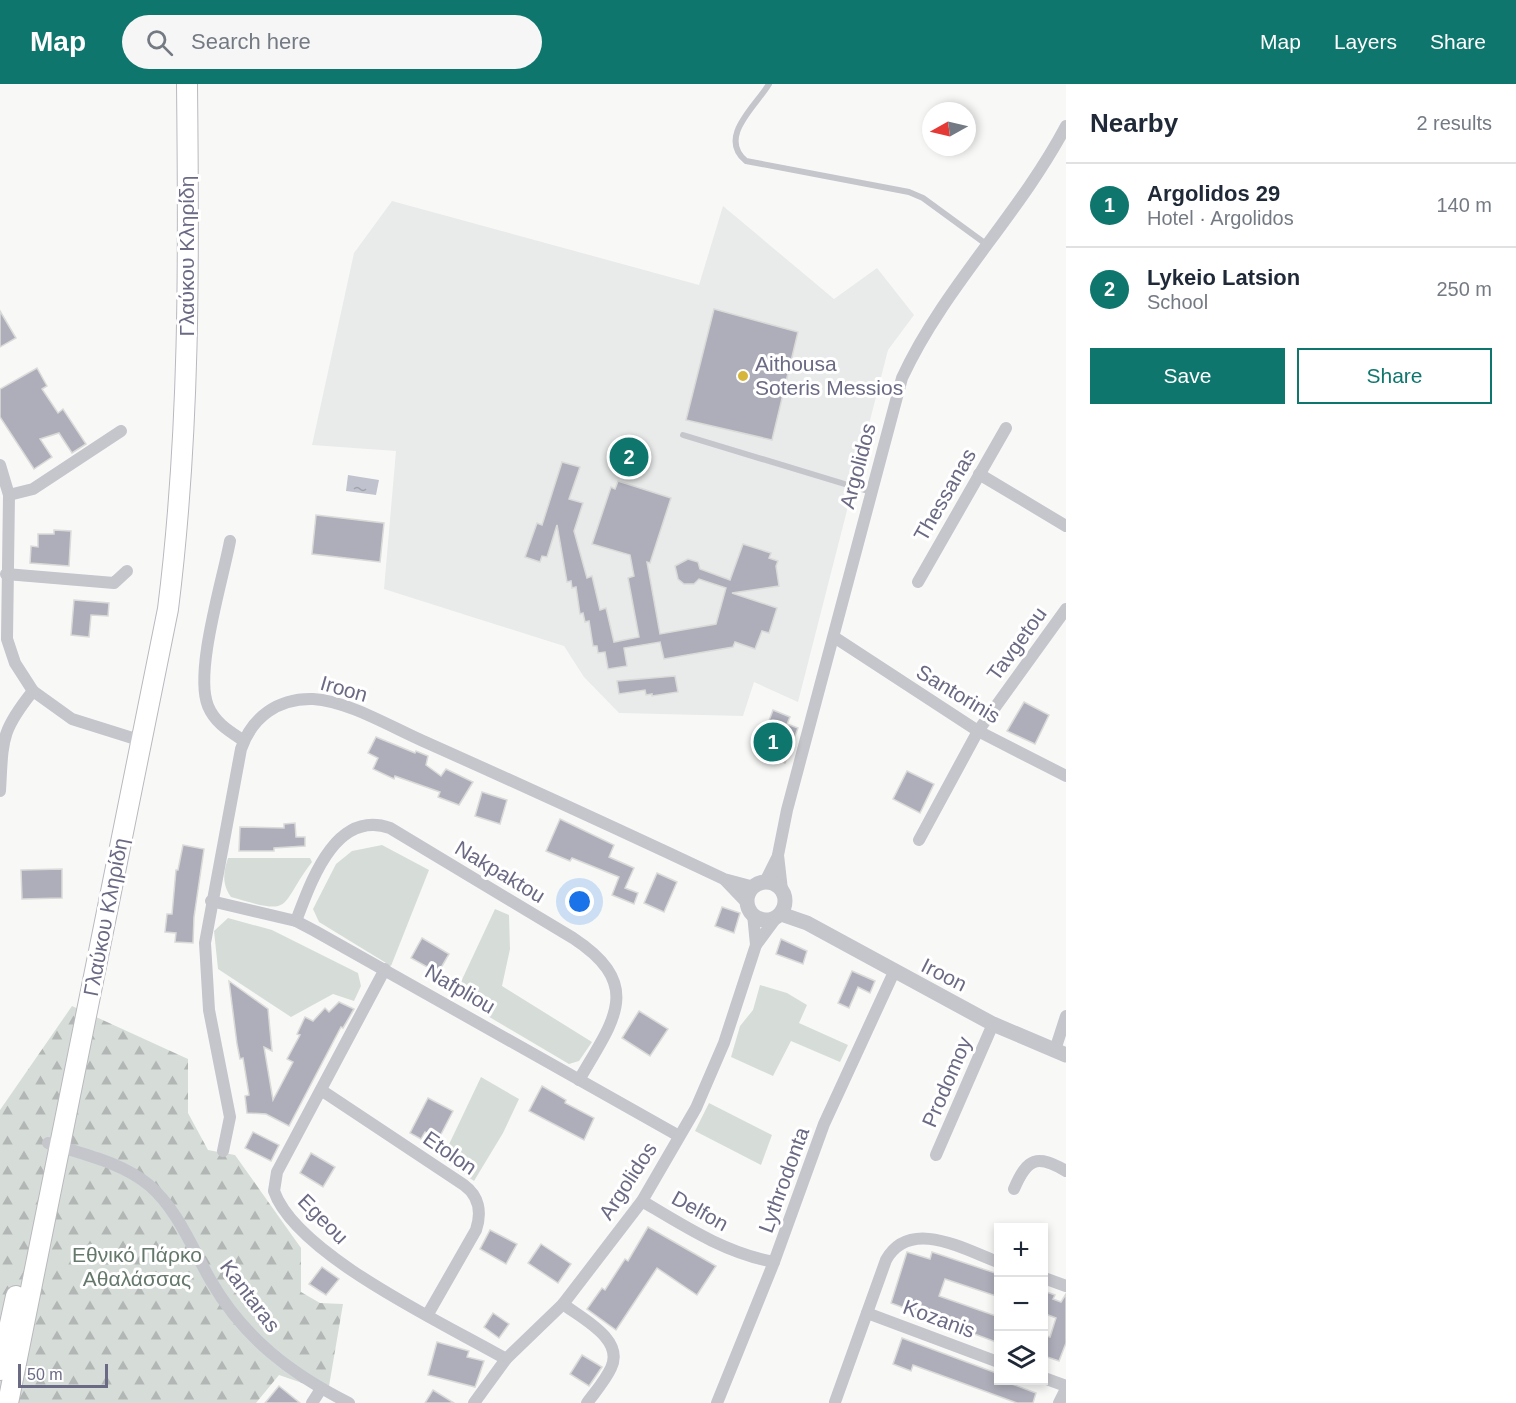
<!DOCTYPE html>
<meta charset="utf-8">
<style>
body{margin:0;font-family:Arial,sans-serif;background:#f6f6f7;color:#1f2937}
.controls{position:absolute;right:18px;bottom:18px;display:grid;overflow:hidden;border-radius:0px;box-shadow:0 3px 9px #0003}
.controls button{width:54px;height:54px;display:grid;place-items:center;padding:0;border:0;border-bottom:2px solid #e0e1e3;background:#fff;color:#1f2937;font:30px sans-serif}
.compass{position:absolute;left:922px;top:18px;width:54px;height:54px;border-radius:50%;background:#fff;box-shadow:0 3px 9px #0003;rotate:262deg}
.scale{position:absolute;left:18px;bottom:15px;width:90px;box-sizing:border-box;padding-left:6px;border:3px solid #6b6a85;border-top:0;font-size:16px;line-height:21px;white-space:nowrap;color:#6b6a85;-webkit-text-stroke:4px #fff;paint-order:stroke}
.you{position:absolute;left:580px;top:818px;width:21px;height:21px;margin:-15px;border:4px solid #fff;border-radius:50%;background:#1a73e8;box-shadow:0 0 0 9px #1a73e833}
.badge{display:grid;place-items:center;width:39px;height:39px;border-radius:50%;background:#0f766e;color:#fff;font-size:20px;font-weight:700}
.pin{position:absolute;translate:-50% -50%;border:3px solid #fff;box-shadow:0 2px 6px #0006}
.list{margin:0;padding:0;list-style:none}
h2{display:flex;justify-content:space-between;align-items:center;height:78px;margin:0;padding:0 24px;font-size:26px}
h2 small{font-size:20px;font-weight:400;color:#747a83}
.list li{display:grid;grid-template-columns:39px 1fr auto;gap:18px;align-items:center;box-sizing:border-box;height:84px;padding:0 24px;border-top:2px solid #e0e1e3}
.list b{display:block;font-size:22px;white-space:nowrap}
.list p{margin:0;font-size:20px;white-space:nowrap;color:#747a83}
.list em{font-size:20px;font-style:normal;color:#747a83}
.actions{display:flex;gap:12px;padding:18px 24px}
.actions a{flex:1;padding:14px 0;border:2px solid #0f766e;border-radius:0px;text-align:center;font-size:21px;color:#0f766e}
.actions .main{background:#0f766e;color:#fff}
.icon{flex:none;width:33px;height:33px;fill:none;stroke:currentColor;stroke-width:2;stroke-linecap:round;stroke-linejoin:round}
.map{position:relative;flex:none;width:1066px;height:1319px;overflow:hidden}
header{display:flex;align-items:center;gap:36px;box-sizing:border-box;height:84px;padding:0 30px;background:#0f766e;color:#fff}
header strong{font-size:28px}
nav{display:flex;gap:33px;margin-inline-start:auto;font-size:21px}
.search{width:420px;height:54px;background:#f6f6f7;display:flex;align-items:center;gap:15px;box-sizing:border-box;padding:0 21px;border-radius:33px;color:#747a83;font-size:22px}
main{display:flex}
aside{flex:1;background:#fff}
.map>svg:first-child{display:block}
</style>
<header>
<strong>Map</strong>
<div class="search"><svg class="icon" aria-label="search" viewBox="0 0 24 24"><circle cx="10" cy="10" r="6"/><path d="M15 15l6 6"/></svg>Search here</div>
<nav><a>Map</a><a>Layers</a><a>Share</a></nav>
</header>
<main>
<div class="map">
<svg width="1066" height="1319" viewBox="0 0 1066 1319">
<defs>
<pattern id="forest-firs" width="22" height="20" patternUnits="userSpaceOnUse" patternTransform="scale(1.5)"><rect width="22" height="20" fill="#d6ddd8"/><path d="M5 1l3.5 6h-7zM16 11l3.5 6h-7z" fill="#b2b7b5"/></pattern>
<pattern id="water-ripples" width="26" height="14" patternUnits="userSpaceOnUse" patternTransform="scale(1.5)"><rect width="26" height="14" fill="#c0c3cd"/><path d="M2 4q2-2 4 0t4 0M15 11q2-2 4 0t4 0" fill="none" stroke="#a0a2ac"/></pattern>
</defs>
<rect width="100%" height="100%" fill="#f8f9f7"/>
<polygon fill="#e9eaea" points="392,117 699,201 723,122 834,215 877,184 914,231 888,266 798,618 754,598 743,632 619,629 584,593 564,562 384,505 396,367 312,361 354,169"/>
<g fill="#d6ddd8">
<polygon points="382,761 429,786 391,882 319,838 313,825 336,780 352,767"/>
<path d="M228,774H310L312,778C277,824 296,832 231,813C222,800 223,789 228,774Z"/>
<polygon points="495,825 509,831 510,865 502,902 592,958 579,977 569,980 486,931 476,912 459,902"/>
<polygon points="228,834 272,846 358,889 361,902 354,917 333,910 291,933 218,885 214,847"/>
<polygon points="760,901 787,909 807,921 799,939 848,961 840,978 791,957 773,992 731,973 740,942 753,926"/>
<polygon points="481,993 519,1015 503,1049 474,1097 442,1075"/>
<polygon points="709,1019 772,1051 761,1081 695,1047"/>
</g>
<polygon fill="url(#forest-firs)" points="72,922 188,975 188,1029 208,1066 235,1071 301,1164 301,1208 320,1219 343,1220 328,1308 279,1291 256,1319 0,1319 0,1026"/>
<polygon fill="url(#water-ripples)" points="348,391 379,396 376,411 346,407"/>
<g fill="#aeaeba" stroke="#dadbd9" stroke-width="1.5">
<polygon points="714,225 798,248 772,356 686,336"/>
<polygon points="0,227 16,254 0,263"/>
<polygon points="37,284 47,302 42,305 58,329 63,325 86,360 72,369 59,349 40,355 52,373 34,385 0,333 0,305"/>
<polygon points="562,378 580,383 569,415 583,419 574,447 587,494 592,492 600,526 606,524 614,558 639,553 628,494 634,492 630,471 592,460 611,403 615,405 618,397 671,414 650,479 647,478 660,550 716,540 726,504 699,495 694,500 684,500 678,495 675,482 688,475 698,478 700,485 730,496 743,460 771,469 769,474 778,477 776,482 779,502 732,509 777,524 769,549 762,547 755,565 735,558 733,563 664,575 660,558 624,564 627,582 608,585 605,568 598,569 597,562 593,562 589,537 585,538 583,529 580,530 576,503 572,504 571,497 567,498 557,441 547,473 542,472 540,478 525,473 537,439 542,441"/>
<polygon points="316,431 384,439 380,478 312,470"/>
<polygon points="54,446 71,447 69,482 30,479 31,462 38,463 38,450 54,450"/>
<polygon points="74,516 109,519 108,532 91,531 89,553 71,551"/>
<polygon points="675,592 678,608 652,612 652,610 646,611 645,606 619,610 617,597"/>
<polygon points="1024,618 1049,631 1035,660 1007,647"/>
<polygon points="773,626 790,633 787,640 798,644 785,679 757,669"/>
<polygon points="376,653 415,669 416,667 428,672 426,681 441,692 446,685 473,698 459,721 438,713 440,708 395,692 394,695 373,685 378,674 368,669"/>
<polygon points="907,687 934,700 920,729 893,715"/>
<polygon points="482,708 507,716 500,740 475,732"/>
<polygon points="560,735 614,761 609,773 634,784 625,804 638,809 634,820 612,811 619,793 572,774 570,777 546,767"/>
<polygon points="295,739 296,753 305,753 305,762 274,764 274,767 239,767 240,743 284,744 284,740"/>
<polygon points="183,761 204,765 194,833 193,859 175,858 176,849 165,848 167,830 172,830 176,786 178,786"/>
<polygon points="62,785 62,814 22,815 21,786"/>
<polygon points="657,789 677,798 664,828 644,819"/>
<polygon points="722,823 740,829 734,849 715,842"/>
<polygon points="422,854 449,870 438,889 411,874"/>
<polygon points="781,855 807,867 803,880 776,870"/>
<polygon points="852,887 875,897 870,909 858,903 849,924 838,919"/>
<polygon points="229,897 268,925 272,967 264,963 273,1016 293,978 287,975 300,951 297,950 305,933 313,937 325,924 329,928 339,918 354,925 343,944 341,943 289,1042 266,1030 247,1029 245,1012 249,1011 243,974 240,975 237,960"/>
<polygon points="639,927 668,945 650,972 622,954"/>
<polygon points="542,1002 566,1016 565,1019 594,1034 584,1056 529,1027"/>
<polygon points="428,1014 453,1027 438,1056 425,1048 421,1055 410,1049"/>
<polygon points="253,1048 279,1061 271,1077 245,1064"/>
<polygon points="311,1069 335,1083 323,1103 300,1089"/>
<polygon points="648,1143 716,1182 697,1211 657,1184 616,1246 587,1225 602,1204 605,1206 625,1175 628,1177"/>
<polygon points="490,1146 517,1160 506,1180 480,1165"/>
<polygon points="541,1160 571,1180 558,1199 528,1179"/>
<polygon points="907,1168 930,1175 932,1168 995,1189 999,1186 999,1213 945,1195 939,1212 999,1233 996,1258 891,1219"/>
<polygon points="322,1183 339,1195 326,1211 309,1200"/>
<polygon points="1044,1207 1055,1211 1053,1215 1061,1218 1066,1210 1066,1259 1059,1277 1044,1272 1044,1251 1050,1253 1056,1234 1048,1231 1044,1238"/>
<polygon points="493,1229 509,1240 499,1254 484,1243"/>
<polygon points="902,1254 999,1290 999,1296 1014,1296 1012,1300 1036,1309 1033,1319 1017,1319 913,1281 911,1287 893,1280"/>
<polygon points="437,1258 469,1267 467,1273 484,1277 475,1303 428,1291"/>
<polygon points="582,1271 602,1283 589,1302 570,1290"/>
<polygon points="279,1302 300,1319 265,1319"/>
<polygon points="433,1306 454,1319 425,1319"/>
</g>
<g fill="none" stroke-linecap="round" stroke-linejoin="round">
<defs>
<g id="primary">
<polyline points="0,1286 16,1212"/>
<path d="M8,1319L168,525C190,350 189,176 187,0"/>
</g>
</defs>
<use href="#primary" stroke="#b9b8bf" stroke-width="22"/>
<g stroke="#c5c5cc" stroke-width="6">
<path d="M769,0C756,22 717,53 746,77L909,108L923,114L986,160"/>
<polyline points="683,351 871,408"/>
</g>
<g stroke="#c5c5cc" stroke-width="12">
<polyline points="0,381 9,411 7,555 15,579 33,607 72,635 142,657"/>
<polyline points="979,390 1066,442"/>
<polyline points="9,411 33,405 121,347"/>
<path d="M230,457C223,495 194,588 208,622C215,639 229,647 244,657"/>
<polyline points="6,490 114,499 127,487"/>
<polyline points="918,498 1006,344"/>
<polyline points="834,553 978,647 1066,692"/>
<path d="M0,707C3,656 0,648 33,607"/>
<polyline points="919,756 978,647 1066,525"/>
<polyline points="725,796 747,819"/>
<polyline points="765,798 778,772"/>
<path d="M782,806L778,771L787,726L902,294C944,203 1019,131 1066,42"/>
<polyline points="211,817 296,837 315,847 679,1052"/>
<polyline points="753,830 756,861"/>
<path d="M296,837C311,798 335,725 390,744L573,854C646,902 612,938 579,996"/>
<path d="M385,885L277,1088L274,1107C296,1171 447,1241 506,1275"/>
<polyline points="1055,966 1066,932"/>
<path d="M321,1006L464,1101C479,1112 482,1128 476,1146L428,1230"/>
<path d="M48,1059C82,1070 121,1078 149,1101C178,1126 192,1164 211,1197C244,1254 291,1290 349,1319"/>
<path d="M223,1067L230,1033L209,926L205,859L241,665C252,633 278,614 313,615C348,617 391,643 423,657C524,702 624,748 724,795L754,803"/>
<polyline points="936,1071 993,940"/>
<path d="M1014,1105C1027,1074 1037,1070 1066,1087"/>
<path d="M642,1117C684,1142 725,1169 774,1178"/>
<polyline points="1044,1194 1066,1202"/>
<path d="M563,1220C581,1234 625,1255 611,1284C605,1297 595,1308 587,1319"/>
<polyline points="867,1229 998,1278"/>
<polyline points="1044,1294 1066,1302"/>
<path d="M835,1318L886,1176C910,1133 965,1166 998,1178"/>
<polyline points="312,1319 321,1305"/>
<polyline points="474,1319 506,1275 563,1220 642,1117 696,1024 724,959 756,861 776,834"/>
<polyline points="717,1319 774,1178 824,1040 894,888"/>
<polyline points="1059,1319 1066,1305"/>
</g>
<g stroke="#c5c5cc" stroke-width="15">
<circle cx="766" cy="817" r="19"/>
<polyline points="781,830 807,839 993,940 1066,971"/>
</g>
<use href="#primary" stroke="#fff" stroke-width="20"/>
</g>
<circle fill="#d6b63a" stroke="#fff" stroke-width="2" cx="743" cy="292" r="6"/>
<g text-anchor="middle" stroke-width="6" stroke-linejoin="round" paint-order="stroke">
<g font-size="21" fill="#6b6a85" stroke="#fff">
<text transform="translate(187 172) rotate(-90)" y="7">Γλαύκου Κληρίδη</text>
<text transform="translate(858 382) rotate(-75)" y="7">Argolidos</text>
<text transform="translate(945 411) rotate(-60)" y="7">Thessanas</text>
<text transform="translate(1017 560) rotate(-54)" y="7">Tavgetou</text>
<text transform="translate(344 605) rotate(16)" y="7">Iroon</text>
<text transform="translate(958 610) rotate(31)" y="7">Santorinis</text>
<text transform="translate(500 788) rotate(31)" y="7">Nakpaktou</text>
<text transform="translate(106 833) rotate(-79)" y="7">Γλαύκου Κληρίδη</text>
<text transform="translate(944 891) rotate(27)" y="7">Iroon</text>
<text transform="translate(460 905) rotate(30)" y="7">Nafpliou</text>
<text transform="translate(947 998) rotate(-67)" y="7">Prodomoy</text>
<text transform="translate(450 1069) rotate(35)" y="7">Etolon</text>
<text transform="translate(784 1096) rotate(-70)" y="7">Lythrodonta</text>
<text transform="translate(628 1097) rotate(-57)" y="7">Argolidos</text>
<text transform="translate(700 1127) rotate(29)" y="7">Delfon</text>
<text transform="translate(323 1135) rotate(45)" y="7">Egeou</text>
<text transform="translate(250 1212) rotate(53)" y="7">Kantaras</text>
<text transform="translate(939 1235) rotate(20)" y="7">Kozanis</text>
</g>
<g font-size="21" fill="#6b6a85" stroke="#fff" text-anchor="start">
<text x="755" y="287">Aithousa<tspan x="755" dy="24">Soteris Messios</tspan></text>
</g>
<g font-size="21" fill="#65786b" stroke="#fff">
<text x="137" y="1178">Εθνικό Πάρκο<tspan x="137" dy="24">Αθαλάσσας</tspan></text>
</g>
</g>
</svg>
<div class="controls">
<button>+</button>
<button>−</button>
<button><svg class="icon" aria-label="layers" viewBox="0 0 24 24"><path d="M12 4l9 5-9 5-9-5zM3 14l9 5 9-5"/></svg></button>
</div>
<svg class="compass" viewBox="-18 -18 36 36"><path d="M0-13l5 13h-10z" fill="#e53935"/><path d="M0 13l5-13h-10z" fill="#747a83"/></svg>
<div class="scale">50 m</div>
<div class="you"></div>
<div class="pin badge" style="left:773px;top:658px">1</div>
<div class="pin badge" style="left:629px;top:373px">2</div>
</div>
<aside>
<h2>Nearby<small>2 results</small></h2>
<ul class="list">
<li><span class="badge">1</span><div><b>Argolidos 29</b><p>Hotel · Argolidos</p></div><em>140 m</em></li>
<li><span class="badge">2</span><div><b>Lykeio Latsion</b><p>School</p></div><em>250 m</em></li>
</ul>
<div class="actions"><a class="main">Save</a><a>Share</a></div>
</aside>
</main>
